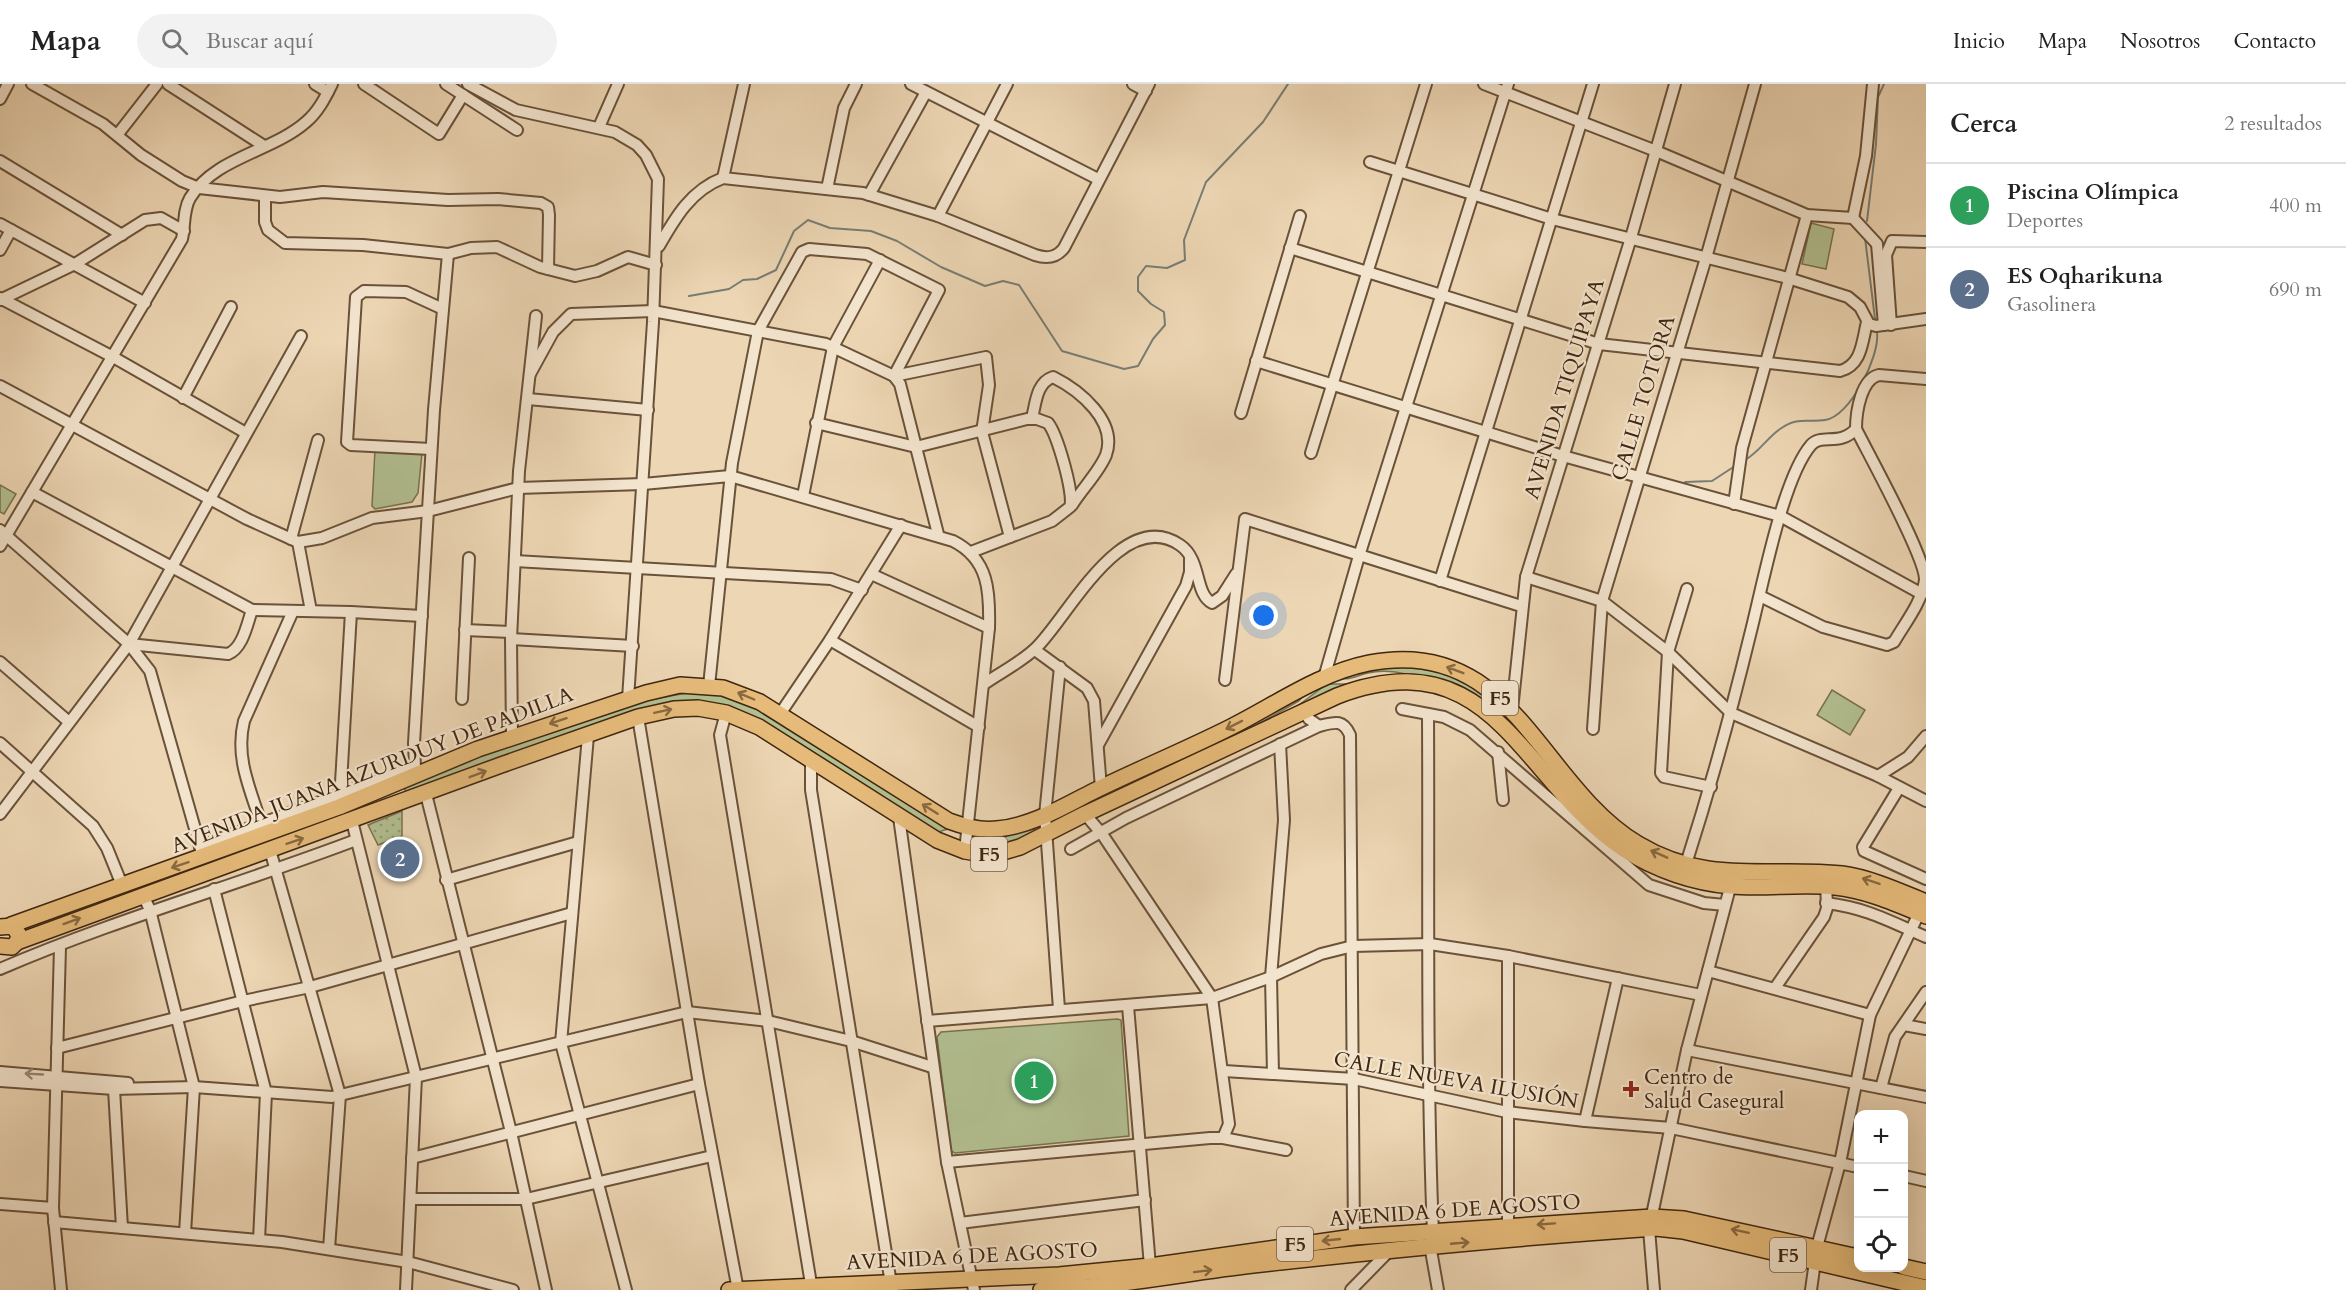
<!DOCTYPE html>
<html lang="es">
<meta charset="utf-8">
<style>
body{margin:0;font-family:Cardo,serif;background:#f2f2f2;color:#222}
.controls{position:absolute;right:18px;bottom:18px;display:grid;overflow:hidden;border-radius:12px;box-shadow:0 6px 24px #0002}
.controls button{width:54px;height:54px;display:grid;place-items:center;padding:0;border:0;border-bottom:2px solid #e0e0e0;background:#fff;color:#222;font:30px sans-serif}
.you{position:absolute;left:1264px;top:532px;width:21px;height:21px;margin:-15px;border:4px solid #fff;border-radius:50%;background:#1a73e8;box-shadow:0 0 0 9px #1a73e833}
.badge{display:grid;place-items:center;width:39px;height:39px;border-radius:50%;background:#8f2418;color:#fff;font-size:20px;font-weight:700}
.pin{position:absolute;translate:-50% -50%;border:3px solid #fff;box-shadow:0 2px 6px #0006}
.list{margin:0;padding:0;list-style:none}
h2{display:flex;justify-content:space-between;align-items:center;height:78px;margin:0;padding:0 24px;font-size:26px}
h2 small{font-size:20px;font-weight:400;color:#767676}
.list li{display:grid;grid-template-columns:39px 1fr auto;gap:18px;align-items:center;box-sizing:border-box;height:84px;padding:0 24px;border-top:2px solid #e0e0e0}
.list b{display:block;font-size:22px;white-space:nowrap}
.list p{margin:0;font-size:20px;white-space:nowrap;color:#767676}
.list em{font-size:20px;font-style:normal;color:#767676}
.icon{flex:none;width:33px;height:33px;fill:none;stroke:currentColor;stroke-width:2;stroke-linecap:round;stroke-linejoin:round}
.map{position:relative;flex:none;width:1926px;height:1206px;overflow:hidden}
header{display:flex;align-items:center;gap:36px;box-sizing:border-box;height:84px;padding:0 30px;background:#fff;border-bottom:2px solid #e0e0e0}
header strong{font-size:28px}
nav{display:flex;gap:33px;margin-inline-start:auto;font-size:21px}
.search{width:420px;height:54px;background:#f2f2f2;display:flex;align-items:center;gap:15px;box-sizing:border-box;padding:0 21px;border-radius:33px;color:#767676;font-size:22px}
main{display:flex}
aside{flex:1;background:#fff}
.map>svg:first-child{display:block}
</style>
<header>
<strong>Mapa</strong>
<div class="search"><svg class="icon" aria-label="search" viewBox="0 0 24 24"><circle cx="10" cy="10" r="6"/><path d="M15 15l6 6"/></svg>Buscar aquí</div>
<nav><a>Inicio</a><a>Mapa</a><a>Nosotros</a><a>Contacto</a></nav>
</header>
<main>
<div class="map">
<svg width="1926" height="1206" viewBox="0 0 1926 1206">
<defs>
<pattern id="grass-dots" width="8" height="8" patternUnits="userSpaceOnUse" patternTransform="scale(1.5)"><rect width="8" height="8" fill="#b2bf91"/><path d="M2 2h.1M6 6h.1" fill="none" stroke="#929b75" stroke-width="1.8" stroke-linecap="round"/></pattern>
</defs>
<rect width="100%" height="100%" fill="#edd6b4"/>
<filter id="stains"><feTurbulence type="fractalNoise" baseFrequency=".00333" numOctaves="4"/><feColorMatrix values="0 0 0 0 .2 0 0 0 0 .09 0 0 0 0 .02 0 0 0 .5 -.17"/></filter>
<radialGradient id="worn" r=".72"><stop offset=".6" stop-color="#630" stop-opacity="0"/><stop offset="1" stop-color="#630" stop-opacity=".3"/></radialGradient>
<polygon fill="url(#grass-dots)" stroke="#787250" stroke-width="1.5" points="402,727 402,752 378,761 368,741"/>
<g fill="#b2bf91" stroke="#787250" stroke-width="1.5">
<polygon points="1811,139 1834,145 1826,185 1802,180"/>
<polygon points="375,366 422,369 418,409 412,418 375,425 372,422"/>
<polygon points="0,401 16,410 4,430 0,428"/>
<path d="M1397,581C1412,583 1429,582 1443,586C1487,598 1531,651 1552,689L1515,646L1411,592C1398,587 1381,586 1368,589C1358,591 1349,597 1340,594Z"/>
<polygon points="1381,592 1388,594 1296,623 1327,600 1347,600"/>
<polygon points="1832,606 1865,626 1850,651 1817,631"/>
<polygon points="693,608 714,609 759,623 948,745 935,749 857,697 695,619 407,711 404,703 475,673 648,616"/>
<polygon points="1306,609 1299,617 1224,660 1059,733"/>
<polygon points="344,730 345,733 29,847 27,842"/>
<path d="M1033,743L1035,748C1017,757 1000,765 979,763L977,760V755L982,751Z"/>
<polygon points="1117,935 1121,936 1129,1052 955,1069 951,1067 937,953 941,948"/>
</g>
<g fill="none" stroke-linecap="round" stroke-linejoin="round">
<g stroke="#777d74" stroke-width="2">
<polyline points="1867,137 1876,60 1878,13 1884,0"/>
<polyline points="1865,154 1875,235"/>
<polyline points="689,212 729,205 743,196 757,195 776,186 794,147 808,136 830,144 871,147 897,157 941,183 985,202 1003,197 1019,201 1062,267 1124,285 1138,282 1153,255 1165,241 1164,228 1151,220 1138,207 1138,193 1146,182 1167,184 1185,176 1184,156 1206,98 1263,38 1288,0"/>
<path d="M1745,376C1759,368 1767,354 1780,345C1799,332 1807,339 1825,336C1850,333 1880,272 1877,249"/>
<polyline points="1685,398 1712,397 1735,382"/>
</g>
<defs>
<g id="minor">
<polyline points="32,0 103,40 141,71 182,97 199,104 280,113 323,108 448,116 498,115 541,119 548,123 549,131 548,185"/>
<polyline points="168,0 264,62"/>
<polyline points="315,0 328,8"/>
<polyline points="364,0 439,50 463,11"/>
<polyline points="446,0 517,46"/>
<polyline points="468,0 516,26 615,48 637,61 646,71 658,95 653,238 628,615"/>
<polyline points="911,0 1098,95"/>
<polyline points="1133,0 1146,7"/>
<polyline points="1484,0 1656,67 1807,131 1853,134 1866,72 1873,0"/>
<polyline points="0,15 8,0"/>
<polyline points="599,43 618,0"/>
<polyline points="118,50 157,0"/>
<polyline points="0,77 122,151"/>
<polyline points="1370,78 1552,135 1788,194 1848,213 1860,223 1869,240 1876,242 1926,235"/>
<polyline points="723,94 744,0"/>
<polyline points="827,105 844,24 856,0"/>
<polyline points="869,111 926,8"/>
<polyline points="265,112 265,138 268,146 285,159 363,161 448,170 471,164 497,163 540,183 575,192 597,187 628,173 656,181"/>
<polyline points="938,132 1007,0"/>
<polyline points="1853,134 1877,160 1884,241"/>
<polyline points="0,140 145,219"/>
<path d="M659,162C675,134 691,106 723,94L863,109L938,132L1035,171C1047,175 1056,174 1064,164L1149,0"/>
<path d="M1290,164L1599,260L1840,287C1862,281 1862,258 1867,238"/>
<polyline points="0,166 11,146"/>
<polyline points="0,214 113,273 246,349"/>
<polyline points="0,216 75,180 145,136 161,134 184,147"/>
<polyline points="1891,241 1886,171 1892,157 1926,158"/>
<polyline points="1256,277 1563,372 1780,432 1922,510"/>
<polyline points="530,290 553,248 571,230 653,227 826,260 894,292 900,300 938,450"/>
<polyline points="894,292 986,273 989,301 982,348 1010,453"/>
<polyline points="0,302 247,435 298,458 311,527"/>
<polyline points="183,314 231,223"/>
<polyline points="528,315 648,326"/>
<polyline points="1241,329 1300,132"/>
<path d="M1032,334C1036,319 1036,299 1053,293C1079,306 1118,337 1106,371C1099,388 1082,405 1072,421"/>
<path d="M816,339L916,363L1027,335H1037L1048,339C1057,350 1075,411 1070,423L1052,437L971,468"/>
<polyline points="431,365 351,361 347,358 356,213 364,207 406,208 443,225"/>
<polyline points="1311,369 1426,0"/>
<polyline points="32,408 252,526 351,528 422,532"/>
<polyline points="803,412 833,263 880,176"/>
<polyline points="1734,420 1742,364 1807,131"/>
<polyline points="0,446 129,560 150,587 203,773"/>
<polyline points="291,455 318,356"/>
<path d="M298,458L322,454L372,434L428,427L518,404L643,400L730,392L953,457C989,475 990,508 989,544L965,767"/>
<path d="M0,462L182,155C185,142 183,126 190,114C215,73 272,68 306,38C318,28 325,14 332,0"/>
<polyline points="515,477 831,495 862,506"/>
<polyline points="871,490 989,544"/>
<polyline points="1526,493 1602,517 1668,568 1731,629 1878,692 1926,717"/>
<polyline points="1440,497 1593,0"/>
<polyline points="1687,505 1668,568 1661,689 1664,693 1711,703"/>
<path d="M1760,512L1823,543L1887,561L1894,558C1905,539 1922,518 1925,496C1926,474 1869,371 1856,345C1856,328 1861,295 1879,291L1926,295"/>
<polyline points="465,546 511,548"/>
<polyline points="511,555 633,562"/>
<polyline points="830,556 979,643"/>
<path d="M129,560L228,570C243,564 247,540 252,526"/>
<polyline points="1035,566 1087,604 1094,617 1101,704"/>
<polyline points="0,578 69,638"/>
<polyline points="1324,594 1359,472 1508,0"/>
<polyline points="1225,596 1245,435 1521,522"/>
<path d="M984,600C1001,588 1022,578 1037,563C1069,531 1123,422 1180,461C1202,476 1194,509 1212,519L1222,512L1236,490"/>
<polyline points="709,602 732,379 758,247 802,168 809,165 867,170 939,206 894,292"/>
<polyline points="462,615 469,474"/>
<polyline points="1402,625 1444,633 1470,646 1649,801 1704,819 1725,821"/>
<polyline points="1512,626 1526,493 1630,157 1675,0"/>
<path d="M1304,628L1309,635L1319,642C1335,638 1343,635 1350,651L1354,1153"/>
<polyline points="726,629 720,651 812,1206"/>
<polyline points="780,630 830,556 901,441"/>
<path d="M1428,630C1429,803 1426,976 1433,1149L1430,1161L1438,1206"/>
<polyline points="638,633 699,1000 738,1206"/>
<polyline points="1593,645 1602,517 1706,174 1755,0"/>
<polyline points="588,652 561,959 626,1206"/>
<polyline points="512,653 511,555 519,387 536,232"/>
<polyline points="0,659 93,742 107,764 122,801"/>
<polyline points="1098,661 1186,502 1190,488 1190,475"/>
<polyline points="1498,668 1503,716"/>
<polyline points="811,676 811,706 892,1206"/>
<polyline points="404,692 415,683 414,659 434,326 448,170"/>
<polyline points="1878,692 1908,673 1926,652"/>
<polyline points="1899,704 1863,763 1864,767 1926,795"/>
<polyline points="426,710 511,1048 546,1206"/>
<polyline points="340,716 351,528"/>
<polyline points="0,730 129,560 301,252"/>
<polyline points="1085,730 1102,750 1212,914 1229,1040 1223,1054"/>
<polyline points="899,733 947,1078 974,1206"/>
<polyline points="352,737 416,993 406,1206"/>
<path d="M261,739C250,705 235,673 244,637L293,527"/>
<polyline points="200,762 409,685"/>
<polyline points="1071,765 1126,734 1319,642"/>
<polyline points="270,766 340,1011 329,1165"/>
<path d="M1686,780C1710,705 1731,629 1750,551C1762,505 1782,395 1811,361C1822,349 1839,363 1856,345"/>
<polyline points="446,796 578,758"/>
<polyline points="214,805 266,1009 259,1156"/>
<polyline points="143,811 150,826 194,1003 185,1149"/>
<path d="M1826,819C1867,824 1889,837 1926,853"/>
<polyline points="60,863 53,1124 61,1206"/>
<path d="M0,885C116,835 238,801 356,756"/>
<polyline points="1708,887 1870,931"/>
<polyline points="1775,904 1824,833 1827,824 1826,797"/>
<polyline points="1128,922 1150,1182"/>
<polyline points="1059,925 1045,731 1060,583"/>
<polyline points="927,937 1212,914 1271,893 1321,870 1353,862 1430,860 1508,872 1701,911"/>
<polyline points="1904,941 1926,945"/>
<polyline points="57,964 243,917 310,903 572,829"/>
<polyline points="1687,966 1926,1013"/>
<polyline points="1224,987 1354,995 1507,1028 1585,1037 1671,1044 1858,1083"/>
<polyline points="0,988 128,999"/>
<polyline points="1273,990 1271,893 1284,736 1280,660"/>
<polyline points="0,997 114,1005 194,1003 332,1013 687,928 768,937 851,957 932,983"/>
<polyline points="1881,1004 1895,953 1926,908"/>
<polyline points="114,1005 122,1144"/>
<polyline points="1585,1037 1618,894"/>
<polyline points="412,1074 699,1000"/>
<polyline points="947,1078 1210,1054 1223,1054 1286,1066"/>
<polyline points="1904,1092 1926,1097"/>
<polyline points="411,1115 526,1115 712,1072"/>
<polyline points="0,1120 53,1124"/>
<polyline points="54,1138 282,1158 408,1178 513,1206"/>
<polyline points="960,1139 1145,1116"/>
<polyline points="1508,1142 1508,872"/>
<polyline points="1351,1206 1390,1166"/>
<polyline points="1654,1206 1649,1145 1687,966 1732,796"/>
<polyline points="1811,1206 1817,1163 1840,1079 1870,931 1922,823"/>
</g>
<g id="highway">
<path d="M11,841L339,723L478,665L646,609L680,601L723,604L760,618L949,737C965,743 980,747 997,745C1032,742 1064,722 1094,707C1139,685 1185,666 1229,644C1275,621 1319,589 1369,579C1514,551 1538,700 1638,760C1708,802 1768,782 1842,790C1871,794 1899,807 1926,818"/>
<polyline points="0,843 13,842 19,851 17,858 12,863 0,862"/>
<path d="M17,858L501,681L638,633L674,625L698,624L726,629L759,643L937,756L965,767L982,770H996L1020,763L1085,730L1337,612C1495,552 1521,698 1625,766C1656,786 1694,799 1731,802C1766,805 1801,799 1835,803C1866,806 1897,820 1926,832"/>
<polyline points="1904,1183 1926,1188"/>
<polyline points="729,1206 1059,1191 1150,1182 1354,1153 1652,1133 1684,1135 1858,1173"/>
<path d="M1041,1206C1111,1204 1183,1189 1253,1181C1387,1166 1521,1153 1656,1144L1683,1147L1926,1204"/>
</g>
</defs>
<use href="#minor" stroke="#6a5239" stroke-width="14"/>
<use href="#highway" stroke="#3f2610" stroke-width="18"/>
<use href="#minor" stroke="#f3e4ce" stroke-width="10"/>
<use href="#highway" stroke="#e6bb7a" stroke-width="15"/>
</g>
<defs><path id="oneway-shaft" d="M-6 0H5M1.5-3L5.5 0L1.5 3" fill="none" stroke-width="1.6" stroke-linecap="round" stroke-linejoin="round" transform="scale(1.5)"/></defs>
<g stroke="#8a6940">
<use href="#oneway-shaft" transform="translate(1455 586) rotate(-159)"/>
<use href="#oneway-shaft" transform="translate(746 612) rotate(-157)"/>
<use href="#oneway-shaft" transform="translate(663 627) rotate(-12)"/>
<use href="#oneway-shaft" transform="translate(558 637) rotate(162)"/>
<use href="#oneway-shaft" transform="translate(1234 641) rotate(153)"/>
<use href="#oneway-shaft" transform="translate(478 690) rotate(-21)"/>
<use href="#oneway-shaft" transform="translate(930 725) rotate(-148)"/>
<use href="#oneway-shaft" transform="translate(295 757) rotate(-19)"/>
<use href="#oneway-shaft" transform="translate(1659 770) rotate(-156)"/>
<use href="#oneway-shaft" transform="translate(180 781) rotate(161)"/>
<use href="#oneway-shaft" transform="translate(1871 797) rotate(-162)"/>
<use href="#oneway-shaft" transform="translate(72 837) rotate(-20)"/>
<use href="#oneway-shaft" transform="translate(1546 1140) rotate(176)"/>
<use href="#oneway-shaft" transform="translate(1740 1147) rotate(-168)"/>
<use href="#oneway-shaft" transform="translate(1331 1156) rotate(174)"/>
<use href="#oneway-shaft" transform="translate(1460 1159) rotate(-5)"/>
<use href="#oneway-shaft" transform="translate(1203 1187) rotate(-7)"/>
</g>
<use stroke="#99856f" href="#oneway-shaft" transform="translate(34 990) rotate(-177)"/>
<path fill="#8f2418" stroke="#f3e4ce" stroke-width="2" d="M1628 996h6v6h6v6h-6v6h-6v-6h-6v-6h6z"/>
<g text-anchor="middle" stroke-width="4.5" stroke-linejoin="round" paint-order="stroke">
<g fill="#f3e4ce" stroke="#755f49" stroke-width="1.5">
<rect x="1482" y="597" width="36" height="34" rx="4.5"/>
<rect x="971" y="753" width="36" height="34" rx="4.5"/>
<rect x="1277" y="1143" width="36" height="34" rx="4.5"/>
<rect x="1770" y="1154" width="36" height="34" rx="4.5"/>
</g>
<g font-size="20" font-weight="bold" fill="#3f2610">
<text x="1500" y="621">F5</text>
<text x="989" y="777">F5</text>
<text x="1295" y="1167">F5</text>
<text x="1788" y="1178">F5</text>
</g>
<g font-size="21" fill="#3f2610" stroke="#f3e4ce">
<text transform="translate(1564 305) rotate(-73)" y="7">AVENIDA TIQUIPAYA</text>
<text transform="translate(1643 314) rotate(-73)" y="7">CALLE TOTORA</text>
<text transform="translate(372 686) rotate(-21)" y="7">AVENIDA JUANA AZURDUY DE PADILLA</text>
<text transform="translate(1456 996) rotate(10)" y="7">CALLE NUEVA ILUSIÓN</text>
<text transform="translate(1455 1126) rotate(-4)" y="7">AVENIDA 6 DE AGOSTO</text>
<text transform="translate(972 1172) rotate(-3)" y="7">AVENIDA 6 DE AGOSTO</text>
</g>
<g font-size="21" fill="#3f2610" stroke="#f3e4ce" text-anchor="start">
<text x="1644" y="1000">Centro de<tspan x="1644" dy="24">Salud Casegural</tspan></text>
</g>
</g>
<rect width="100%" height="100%" filter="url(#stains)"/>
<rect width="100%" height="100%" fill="url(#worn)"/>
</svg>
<div class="controls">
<button>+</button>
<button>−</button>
<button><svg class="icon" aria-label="locate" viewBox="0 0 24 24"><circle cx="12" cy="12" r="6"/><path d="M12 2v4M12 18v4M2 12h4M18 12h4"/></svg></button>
</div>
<div class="you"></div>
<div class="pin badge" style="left:1034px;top:997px;background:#2e9e5b">1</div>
<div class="pin badge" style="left:400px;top:775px;background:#5c6f8a">2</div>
</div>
<aside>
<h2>Cerca<small>2 resultados</small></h2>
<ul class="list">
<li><span class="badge" style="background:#2e9e5b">1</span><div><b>Piscina Olímpica</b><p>Deportes</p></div><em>400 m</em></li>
<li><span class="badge" style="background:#5c6f8a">2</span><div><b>ES Oqharikuna</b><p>Gasolinera</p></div><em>690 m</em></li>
</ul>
</aside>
</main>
